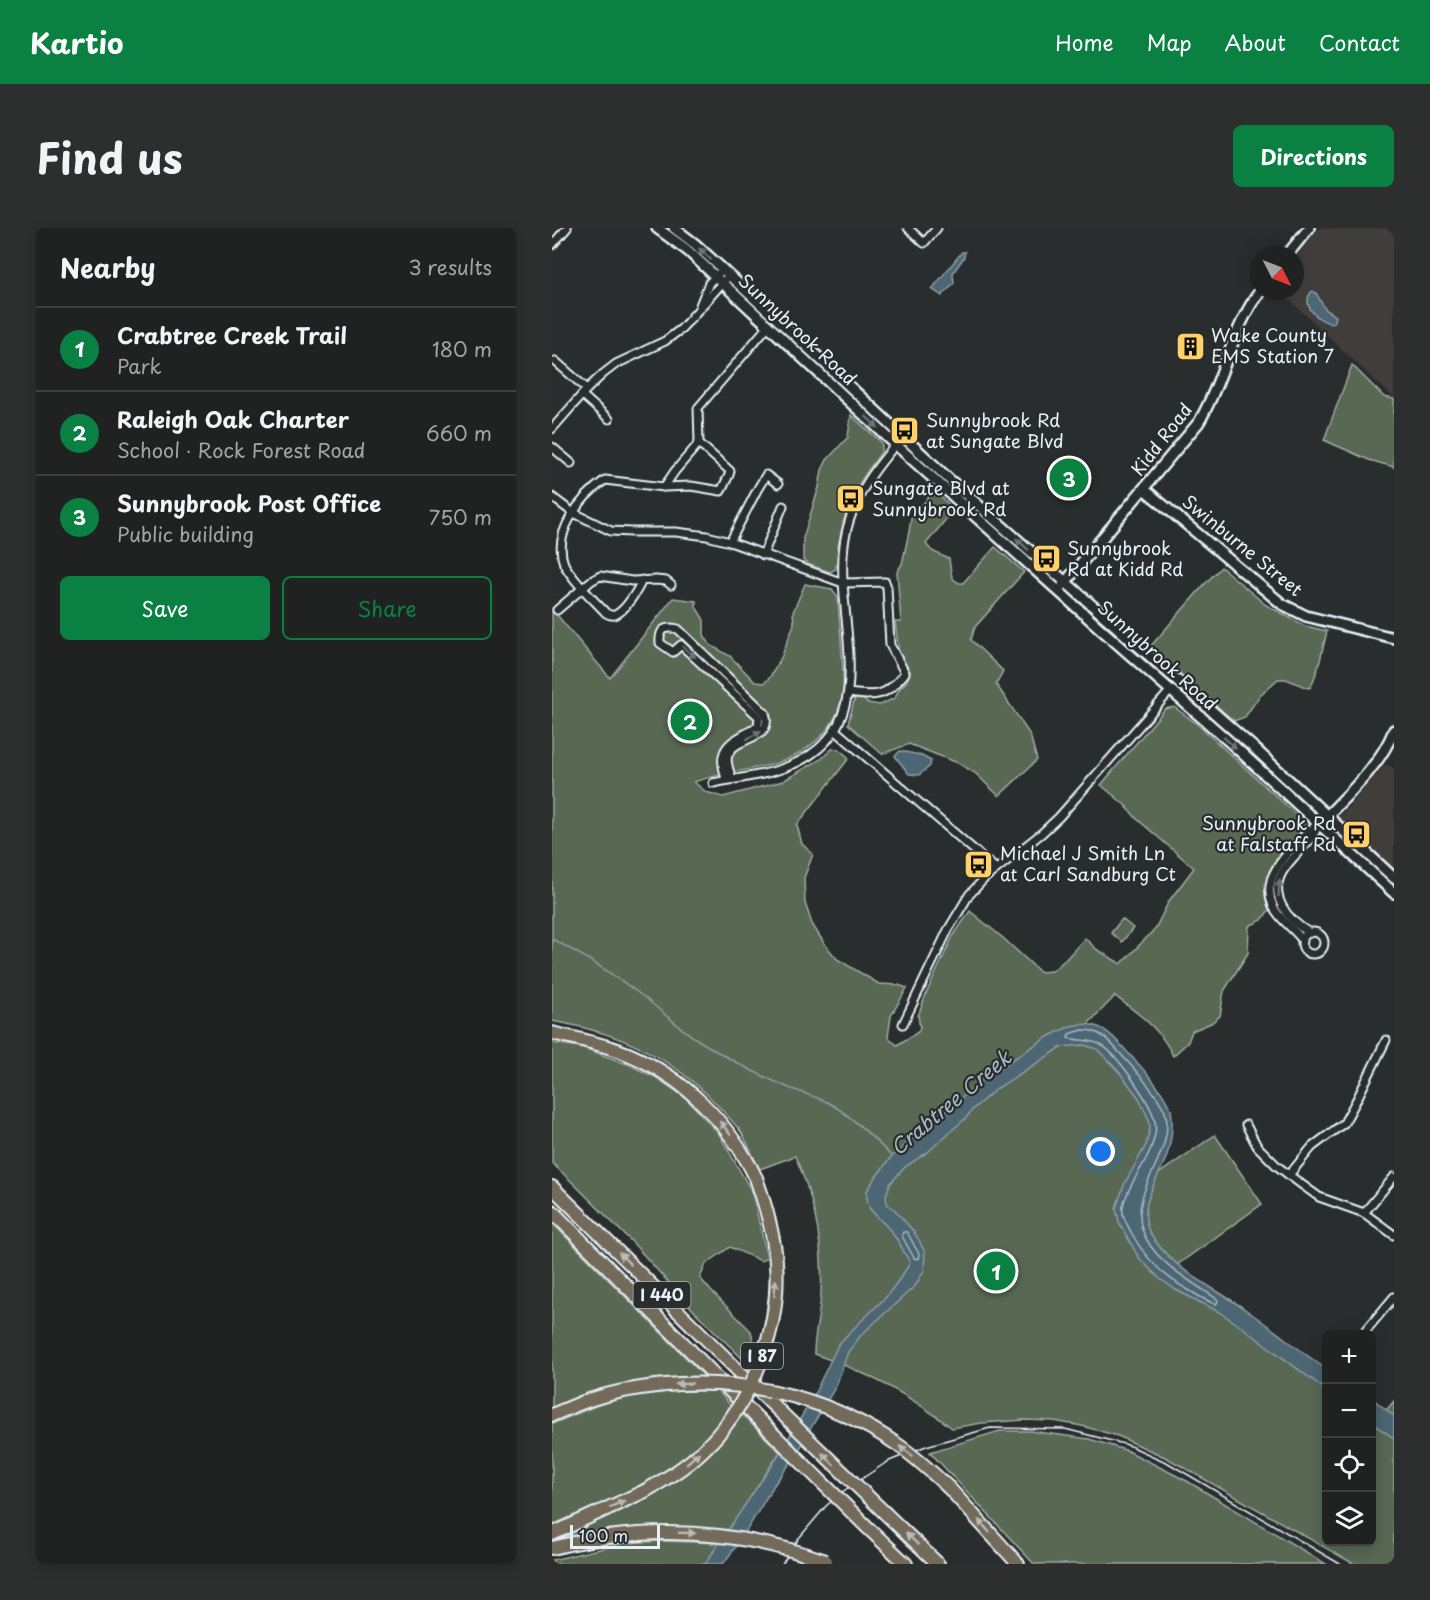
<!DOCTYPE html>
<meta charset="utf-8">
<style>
body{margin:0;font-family:"Playpen Sans",sans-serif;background:#2d2f2f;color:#f1f3f6}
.controls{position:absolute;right:18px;bottom:18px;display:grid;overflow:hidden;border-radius:9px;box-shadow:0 3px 15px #0003}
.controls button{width:54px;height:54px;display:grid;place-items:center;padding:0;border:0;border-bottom:2px solid #3d3f40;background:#202222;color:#f1f3f6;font:30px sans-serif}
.compass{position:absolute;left:698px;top:18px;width:54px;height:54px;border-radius:50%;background:#202222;box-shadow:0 3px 15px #0003;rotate:132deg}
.scale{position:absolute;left:18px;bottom:15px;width:90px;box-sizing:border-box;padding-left:6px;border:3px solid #e8f1f8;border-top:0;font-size:16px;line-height:21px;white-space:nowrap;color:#e8f1f8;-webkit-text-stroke:4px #2a2d2e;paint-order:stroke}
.you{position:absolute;left:549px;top:924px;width:21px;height:21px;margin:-15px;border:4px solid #fff;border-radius:50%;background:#1a73e8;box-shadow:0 0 0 9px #1a73e833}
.badge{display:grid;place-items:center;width:39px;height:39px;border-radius:50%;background:#0b8043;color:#fff;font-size:20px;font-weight:700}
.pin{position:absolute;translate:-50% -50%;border:3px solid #fff;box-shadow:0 2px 6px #0006}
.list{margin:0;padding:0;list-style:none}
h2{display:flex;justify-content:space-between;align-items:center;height:78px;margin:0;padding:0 24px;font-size:26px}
h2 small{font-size:20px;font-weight:400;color:#a2a4a5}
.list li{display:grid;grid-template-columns:39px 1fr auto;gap:18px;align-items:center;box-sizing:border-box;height:84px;padding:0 24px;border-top:2px solid #3d3f40}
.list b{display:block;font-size:22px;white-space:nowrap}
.list p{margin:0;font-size:20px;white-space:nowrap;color:#a2a4a5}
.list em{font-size:20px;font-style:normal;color:#a2a4a5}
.actions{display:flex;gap:12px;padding:18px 24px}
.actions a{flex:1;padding:14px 0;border:2px solid #0b8043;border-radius:9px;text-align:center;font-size:21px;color:#0b8043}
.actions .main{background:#0b8043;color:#fff}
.icon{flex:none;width:33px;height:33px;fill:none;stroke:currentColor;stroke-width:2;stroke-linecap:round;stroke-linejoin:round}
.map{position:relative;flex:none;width:842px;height:1336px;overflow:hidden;border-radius:9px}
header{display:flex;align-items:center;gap:36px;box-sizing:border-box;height:84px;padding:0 30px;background:#0b8043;color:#fff}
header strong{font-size:28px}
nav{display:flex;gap:33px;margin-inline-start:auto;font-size:21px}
.intro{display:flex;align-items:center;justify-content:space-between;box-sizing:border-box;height:144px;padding:0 36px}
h1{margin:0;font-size:42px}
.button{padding:15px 27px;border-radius:9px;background:#0b8043;color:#fff;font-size:21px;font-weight:700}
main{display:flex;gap:36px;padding:0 36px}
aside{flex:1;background:#202222;border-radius:9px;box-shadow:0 3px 15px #0003}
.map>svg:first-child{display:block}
</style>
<header>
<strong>Kartio</strong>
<nav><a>Home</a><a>Map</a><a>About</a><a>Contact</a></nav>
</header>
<div class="intro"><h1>Find us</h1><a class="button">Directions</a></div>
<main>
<aside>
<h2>Nearby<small>3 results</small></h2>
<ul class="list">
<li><span class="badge">1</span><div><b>Crabtree Creek Trail</b><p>Park</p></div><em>180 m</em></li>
<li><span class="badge">2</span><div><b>Raleigh Oak Charter</b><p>School · Rock Forest Road</p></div><em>660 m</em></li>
<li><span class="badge">3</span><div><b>Sunnybrook Post Office</b><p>Public building</p></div><em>750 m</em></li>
</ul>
<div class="actions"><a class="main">Save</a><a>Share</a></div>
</aside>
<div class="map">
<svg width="842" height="1336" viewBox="0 0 842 1336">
<rect width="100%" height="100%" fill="#2a2d2e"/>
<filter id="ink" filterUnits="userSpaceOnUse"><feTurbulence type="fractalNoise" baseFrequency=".0167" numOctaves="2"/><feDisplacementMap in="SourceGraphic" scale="12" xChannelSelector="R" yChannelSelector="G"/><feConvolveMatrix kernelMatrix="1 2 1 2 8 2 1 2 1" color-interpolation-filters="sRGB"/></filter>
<g filter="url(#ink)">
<g fill="#403e3b">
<polygon points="767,0 835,0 842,7 842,170 728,63 743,63 743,30"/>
<polygon points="834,536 842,541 842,643 787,589"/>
</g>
<g fill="#586852" stroke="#a0aca5" stroke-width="1.5">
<polygon points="800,137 832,169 842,171 842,239 817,232 772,212"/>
<polygon points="299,187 330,215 330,223 312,248 302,265 292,292 286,319 284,341 278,344 258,337 251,332 251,310 267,259 270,242 275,232 296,209"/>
<polygon points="382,263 402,281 374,316 380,323 397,331 400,350 407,355 411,355 443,319 472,344 423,399 419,412 451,443 444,456 478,507 485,532 447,568 423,545 406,535 357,516 330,526 296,496 303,469 311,471 315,475 328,477 343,470 347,461 355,453 358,443 347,425 343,394 349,394 345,344 350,336 357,304 359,290"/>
<polygon points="669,339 714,377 753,398 775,403 767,437 759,459 756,460 734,451 726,451 708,467 693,489 682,493 598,419 651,358"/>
<path d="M253,356L280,361L286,369C287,389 289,408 290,428C291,442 293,456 290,469C284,503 253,527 222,536C195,543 167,545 142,554L154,564L171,569L231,553L269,531L280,521H287L297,530L245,597L250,616L261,626L252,650L253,675L260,696L272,715L285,731L327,756L346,757L355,760L339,788L336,809L345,817L366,804L368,799L366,788L374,766L401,708L418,683L451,710L488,744L500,743L514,731L533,710L544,721L569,736L603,701L617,673L642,640L585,591L573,577L549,557L613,481L622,479L645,496L738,581L752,595C750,606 747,608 740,615C718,639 708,648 717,682L710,692L697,698L696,725L672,763L668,788L659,795L640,803L636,814L621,828C609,801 586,785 563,768L532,800L610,873L590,957L663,907L710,976L618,1042L774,1156V1314H820V1182L830,1187L842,1173V1336H802L615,1230L566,1208L530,1198L502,1193L472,1192L430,1195L400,1200C358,1167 313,1143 262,1126C262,1106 268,1086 269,1066C272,1018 263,972 243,928L208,941C201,929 196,916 189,904C184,897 177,890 171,883C124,830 69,805 0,793V381L58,450L121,370L144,373V379L152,392V407L158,417L178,428L203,454L212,455L218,449L229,430L242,396L241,384Z"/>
<polygon points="570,691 581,700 570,714 559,705"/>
<polygon points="0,815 29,819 75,836 103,849 134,870 167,906 200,964 215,1029 209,1033 178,1019 154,1036 148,1050 159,1063 199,1103 203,1122 198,1138 142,1083 81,1015 22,956 0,935"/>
<polygon points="0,995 153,1149 91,1153 30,1169 0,1181"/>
<path d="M124,1163H166L179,1178C141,1242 65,1268 0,1297V1196L46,1177L79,1168Z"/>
<path d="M189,1186L228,1224L177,1302C149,1300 121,1298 93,1299C65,1301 38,1307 11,1313L10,1310C52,1289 99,1272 137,1244C158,1228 173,1207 189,1186Z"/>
<polygon points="448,1203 478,1203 537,1211 576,1223 635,1253 774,1336 482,1336 378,1224"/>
<polygon points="113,1313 168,1315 153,1336 0,1336 0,1332 72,1315"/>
</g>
<g fill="#4e6673" stroke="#8c9ea8" stroke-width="1.5">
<polygon points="410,24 413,24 412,29 401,45 402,55 390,68 380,61"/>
<path d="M760,63L764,65L773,81L784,88L783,93L780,95C766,94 748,77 760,63Z"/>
<polygon points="348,523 368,527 379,533 378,538 367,547 357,546 343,528"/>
<path d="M530,796C554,796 563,811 578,827C593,843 610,861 619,882C620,886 620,891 620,896C620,906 618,917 615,927C607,951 584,978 598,1005C620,1043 663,1059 697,1084C723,1102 748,1123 774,1141V1162L691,1100L667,1084L624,1062L608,1051L587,1030L567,994L564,980L572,957L594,917L598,900L597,892L587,870L568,845L545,821L532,817L510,819L444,861L421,881L413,891L400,902L376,924L353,939L338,956L334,967L335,976L342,981L362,1004L367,1012L373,1025L372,1043L363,1058L309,1107L296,1124L284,1158L260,1198L245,1226L222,1257L190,1310L171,1336H153L222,1234L259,1173L286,1117L296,1106L334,1069L349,1049L358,1035L346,1013L338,1002L318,981L315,971V963L321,953L339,929L437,847L497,808L519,798Z"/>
<polygon points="820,1170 842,1188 842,1210 820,1195"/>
</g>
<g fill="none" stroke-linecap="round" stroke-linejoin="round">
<g stroke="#aab9c3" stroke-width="1.5">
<path d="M531,802C552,802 561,818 574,832C585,844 610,871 614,887C622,927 578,960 590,1001C599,1032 640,1054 665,1071L666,1073L664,1076C656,1074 648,1069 640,1064C613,1050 593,1031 579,1004C575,996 569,987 571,978C576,957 591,940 599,920C602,911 605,902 603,893C599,875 563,822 547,816C537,811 525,813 516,810L517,806Z"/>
<polygon points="351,1004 355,1004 367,1026 366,1031 362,1030 350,1008"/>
</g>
<path stroke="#8c9ea8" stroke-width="1.5" d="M0,711C33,728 63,747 93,770C111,784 127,800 146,812C175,830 204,846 235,859C251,866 268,869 282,878C304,892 322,910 340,929"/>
<defs>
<g id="street">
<polyline points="356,0 372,15 385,0"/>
<polyline points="0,17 15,0"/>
<polyline points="148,77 157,55 166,46"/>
<polyline points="3,133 35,161"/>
<polyline points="30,167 57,191"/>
<polyline points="0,201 35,161 51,146 64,136 113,113 129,101 173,52"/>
<polyline points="0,219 19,235"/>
<polyline points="112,259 139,258 169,263 177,247 178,243 147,215"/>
<path d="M0,269L20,284L59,303L80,304H124L155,308L178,314L291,355L333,354L335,359L338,417L353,445C334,469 325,469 296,465"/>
<polyline points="178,314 205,262 214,247 226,256"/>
<polyline points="211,327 231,278"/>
<path d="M90,352C86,362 73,383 63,387C59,388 57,387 54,385C40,370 22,354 12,336C0,304 29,269 53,252L112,259L123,243L147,215L146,180L216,98"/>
<polyline points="5,382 39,353 48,348 80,353 104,352 114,353 119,357"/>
<polyline points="283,502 444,641"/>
<path d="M174,552C173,545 169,536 171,528C174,512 194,507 206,498L207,489L129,417L121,424L108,415C107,401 113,398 126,401L213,485C222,513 184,507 176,527C173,534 178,544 180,551"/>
<path d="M161,555C186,550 213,548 237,538C337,498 279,388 293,310C301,268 324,239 351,208"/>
<circle cx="761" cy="715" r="11"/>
<path d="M758,705C735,692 714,666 733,640C744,624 760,614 767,596"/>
<path d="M751,713C742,700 728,693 721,678C711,655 725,637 740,620C749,611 756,602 767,596"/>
<polyline points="351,796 396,702 417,667 432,651 490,605 507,589 619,462"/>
<polyline points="694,897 705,918 725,938 749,956 767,969 812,985 842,1007"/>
<polyline points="737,947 760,919 792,895 804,873 834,812"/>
<polyline points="812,985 842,949"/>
<polyline points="811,1106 842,1069"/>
</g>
<g id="secondary">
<polyline points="105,0 135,22 343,216 551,403 681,517 842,665"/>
<polyline points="122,0 143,16 238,103 400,254 702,520 842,650"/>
<polyline points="735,27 757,0"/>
<polyline points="592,261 730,376 754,388 842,410"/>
<path d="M511,357L647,194C672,152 679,102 708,63"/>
<path d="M771,592C797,565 828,538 842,502"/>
</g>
<g id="highway">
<path d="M0,805C26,811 52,816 76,826C133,850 177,895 204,950"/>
<polyline points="0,959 219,1175"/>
<polyline points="0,983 205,1190"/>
<polyline points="0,1187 29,1175"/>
<polyline points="398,1261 466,1336"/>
<polyline points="334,1286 386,1336"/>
<polyline points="315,1299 354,1336"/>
<polyline points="0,1306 93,1263"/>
<polyline points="0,1320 22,1315 56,1309"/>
</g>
</defs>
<use href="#street" stroke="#e8f1f8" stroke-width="11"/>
<use href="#secondary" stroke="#e8f1f8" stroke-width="14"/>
<use href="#highway" stroke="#e8f1f8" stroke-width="16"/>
<use href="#street" stroke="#2a2d2e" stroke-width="7"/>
<use href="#secondary" stroke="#2a2d2e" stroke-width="9"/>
<use href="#highway" stroke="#736b5a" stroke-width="12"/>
<polyline stroke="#e8f1f8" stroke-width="1.5" points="230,1336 247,1310 274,1278 293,1262 335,1234 374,1218 438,1200 513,1201 576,1217 616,1235 788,1336"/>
<defs>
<g id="highway-bridge">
<path d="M29,1175C60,1163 95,1158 128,1156C205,1152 282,1173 346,1217C365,1230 382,1246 398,1261"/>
<polyline points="219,1175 334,1286"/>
<polyline points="205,1190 315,1299"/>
<path d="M93,1263C109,1254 124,1245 139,1233C201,1182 236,1091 221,1011C217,990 211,970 204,950"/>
<path d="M56,1309C133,1299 201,1308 274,1333"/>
</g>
</defs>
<use href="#highway-bridge" stroke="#e8f1f8" stroke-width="16" stroke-linecap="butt"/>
<use href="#highway-bridge" stroke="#736b5a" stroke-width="12"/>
</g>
<defs><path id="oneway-solid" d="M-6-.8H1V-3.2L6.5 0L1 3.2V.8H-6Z" transform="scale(1.5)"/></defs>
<g fill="#6c7275">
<use href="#oneway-solid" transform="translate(153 26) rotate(-137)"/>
<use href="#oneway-solid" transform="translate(320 194) rotate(43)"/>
<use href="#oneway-solid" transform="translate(470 316) rotate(-138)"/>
<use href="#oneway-solid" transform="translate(137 424) rotate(40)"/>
<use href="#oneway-solid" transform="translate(202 507) rotate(-31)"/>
<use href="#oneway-solid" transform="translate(678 515) rotate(42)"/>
<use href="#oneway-solid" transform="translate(727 660) rotate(-87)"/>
</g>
<g fill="#b9bbb9">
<use href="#oneway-solid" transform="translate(173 900) rotate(-128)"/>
<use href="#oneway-solid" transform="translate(73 1031) rotate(-135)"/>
<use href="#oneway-solid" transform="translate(223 1060) rotate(-86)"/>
<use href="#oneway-solid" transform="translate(132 1156) rotate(177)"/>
<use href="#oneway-solid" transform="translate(354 1223) rotate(-143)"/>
<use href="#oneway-solid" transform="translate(141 1230) rotate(-41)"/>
<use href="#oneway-solid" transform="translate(276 1231) rotate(-136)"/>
<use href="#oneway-solid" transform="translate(65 1276) rotate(-25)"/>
<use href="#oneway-solid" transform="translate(432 1298) rotate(-132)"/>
<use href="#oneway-solid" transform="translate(135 1305) rotate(2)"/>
<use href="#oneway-solid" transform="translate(360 1311) rotate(-137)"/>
</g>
</g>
<defs>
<symbol id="building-square" viewBox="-11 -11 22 22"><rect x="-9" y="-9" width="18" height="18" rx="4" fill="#ffd166" stroke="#2a2d2e"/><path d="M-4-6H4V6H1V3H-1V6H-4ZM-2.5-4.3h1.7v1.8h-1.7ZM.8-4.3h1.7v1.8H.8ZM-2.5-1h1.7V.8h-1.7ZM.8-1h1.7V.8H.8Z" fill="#111"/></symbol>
<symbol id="bus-square" viewBox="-11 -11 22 22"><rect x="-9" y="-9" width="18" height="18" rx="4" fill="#ffd166" stroke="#2a2d2e"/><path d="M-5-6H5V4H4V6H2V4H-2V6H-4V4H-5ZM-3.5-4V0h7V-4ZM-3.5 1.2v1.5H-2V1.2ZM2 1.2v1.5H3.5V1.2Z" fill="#111"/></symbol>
</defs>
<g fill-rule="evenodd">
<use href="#building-square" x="622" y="102" width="33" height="33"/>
<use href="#bus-square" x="336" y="186" width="33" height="33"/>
<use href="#bus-square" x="282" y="254" width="33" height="33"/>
<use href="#bus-square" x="478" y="314" width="33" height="33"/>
<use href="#bus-square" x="788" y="590" width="33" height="33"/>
<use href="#bus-square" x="410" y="620" width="33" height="33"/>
</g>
<g text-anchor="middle" stroke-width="4.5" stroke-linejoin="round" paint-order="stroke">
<g fill="#2a2d2e" stroke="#afb6bb" stroke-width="1.5">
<rect x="81.5" y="1054" width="57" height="26" rx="4.5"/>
<rect x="189" y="1115" width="42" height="26" rx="4.5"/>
</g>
<g font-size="16" font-weight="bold" fill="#e8f1f8">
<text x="110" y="1073">I 440</text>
<text x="210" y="1134">I 87</text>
</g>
<g font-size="18" fill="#e8f1f8" stroke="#2a2d2e">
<text transform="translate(245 102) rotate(43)" y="6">Sunnybrook Road</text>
<text transform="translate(610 212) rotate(-52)" y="6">Kidd Road</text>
<text transform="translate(690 318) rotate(39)" y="6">Swinburne Street</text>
<text transform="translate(605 428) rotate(42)" y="6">Sunnybrook Road</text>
</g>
<g font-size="18" fill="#e8f1f8" stroke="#2a2d2e" text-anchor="start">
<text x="659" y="114">Wake County<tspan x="659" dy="21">EMS Station 7</tspan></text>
<text x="374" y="199">Sunnybrook Rd<tspan x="374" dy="21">at Sungate Blvd</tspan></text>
<text x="320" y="267">Sungate Blvd at<tspan x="320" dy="21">Sunnybrook Rd</tspan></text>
<text x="515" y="327">Sunnybrook<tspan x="515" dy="21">Rd at Kidd Rd</tspan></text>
<text x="784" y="602" text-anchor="end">Sunnybrook Rd<tspan x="784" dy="21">at Falstaff Rd</tspan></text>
<text x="448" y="632">Michael J Smith Ln<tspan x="448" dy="21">at Carl Sandburg Ct</tspan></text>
</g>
<g font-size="20" font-style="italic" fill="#aab9c3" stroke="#2a2d2e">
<text transform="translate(399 875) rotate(-40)" y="7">Crabtree Creek</text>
</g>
</g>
</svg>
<div class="controls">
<button>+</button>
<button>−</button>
<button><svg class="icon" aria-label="locate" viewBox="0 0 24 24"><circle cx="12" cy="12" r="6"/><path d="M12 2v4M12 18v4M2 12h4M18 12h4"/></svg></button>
<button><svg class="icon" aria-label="layers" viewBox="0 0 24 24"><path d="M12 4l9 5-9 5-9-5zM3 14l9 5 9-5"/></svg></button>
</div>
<svg class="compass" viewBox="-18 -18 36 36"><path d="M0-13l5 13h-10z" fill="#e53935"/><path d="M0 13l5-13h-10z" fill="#a2a4a5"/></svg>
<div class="scale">100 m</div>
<div class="you"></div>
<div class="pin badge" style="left:444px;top:1043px">1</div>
<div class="pin badge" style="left:138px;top:493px">2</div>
<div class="pin badge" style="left:517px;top:250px">3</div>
</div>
</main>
